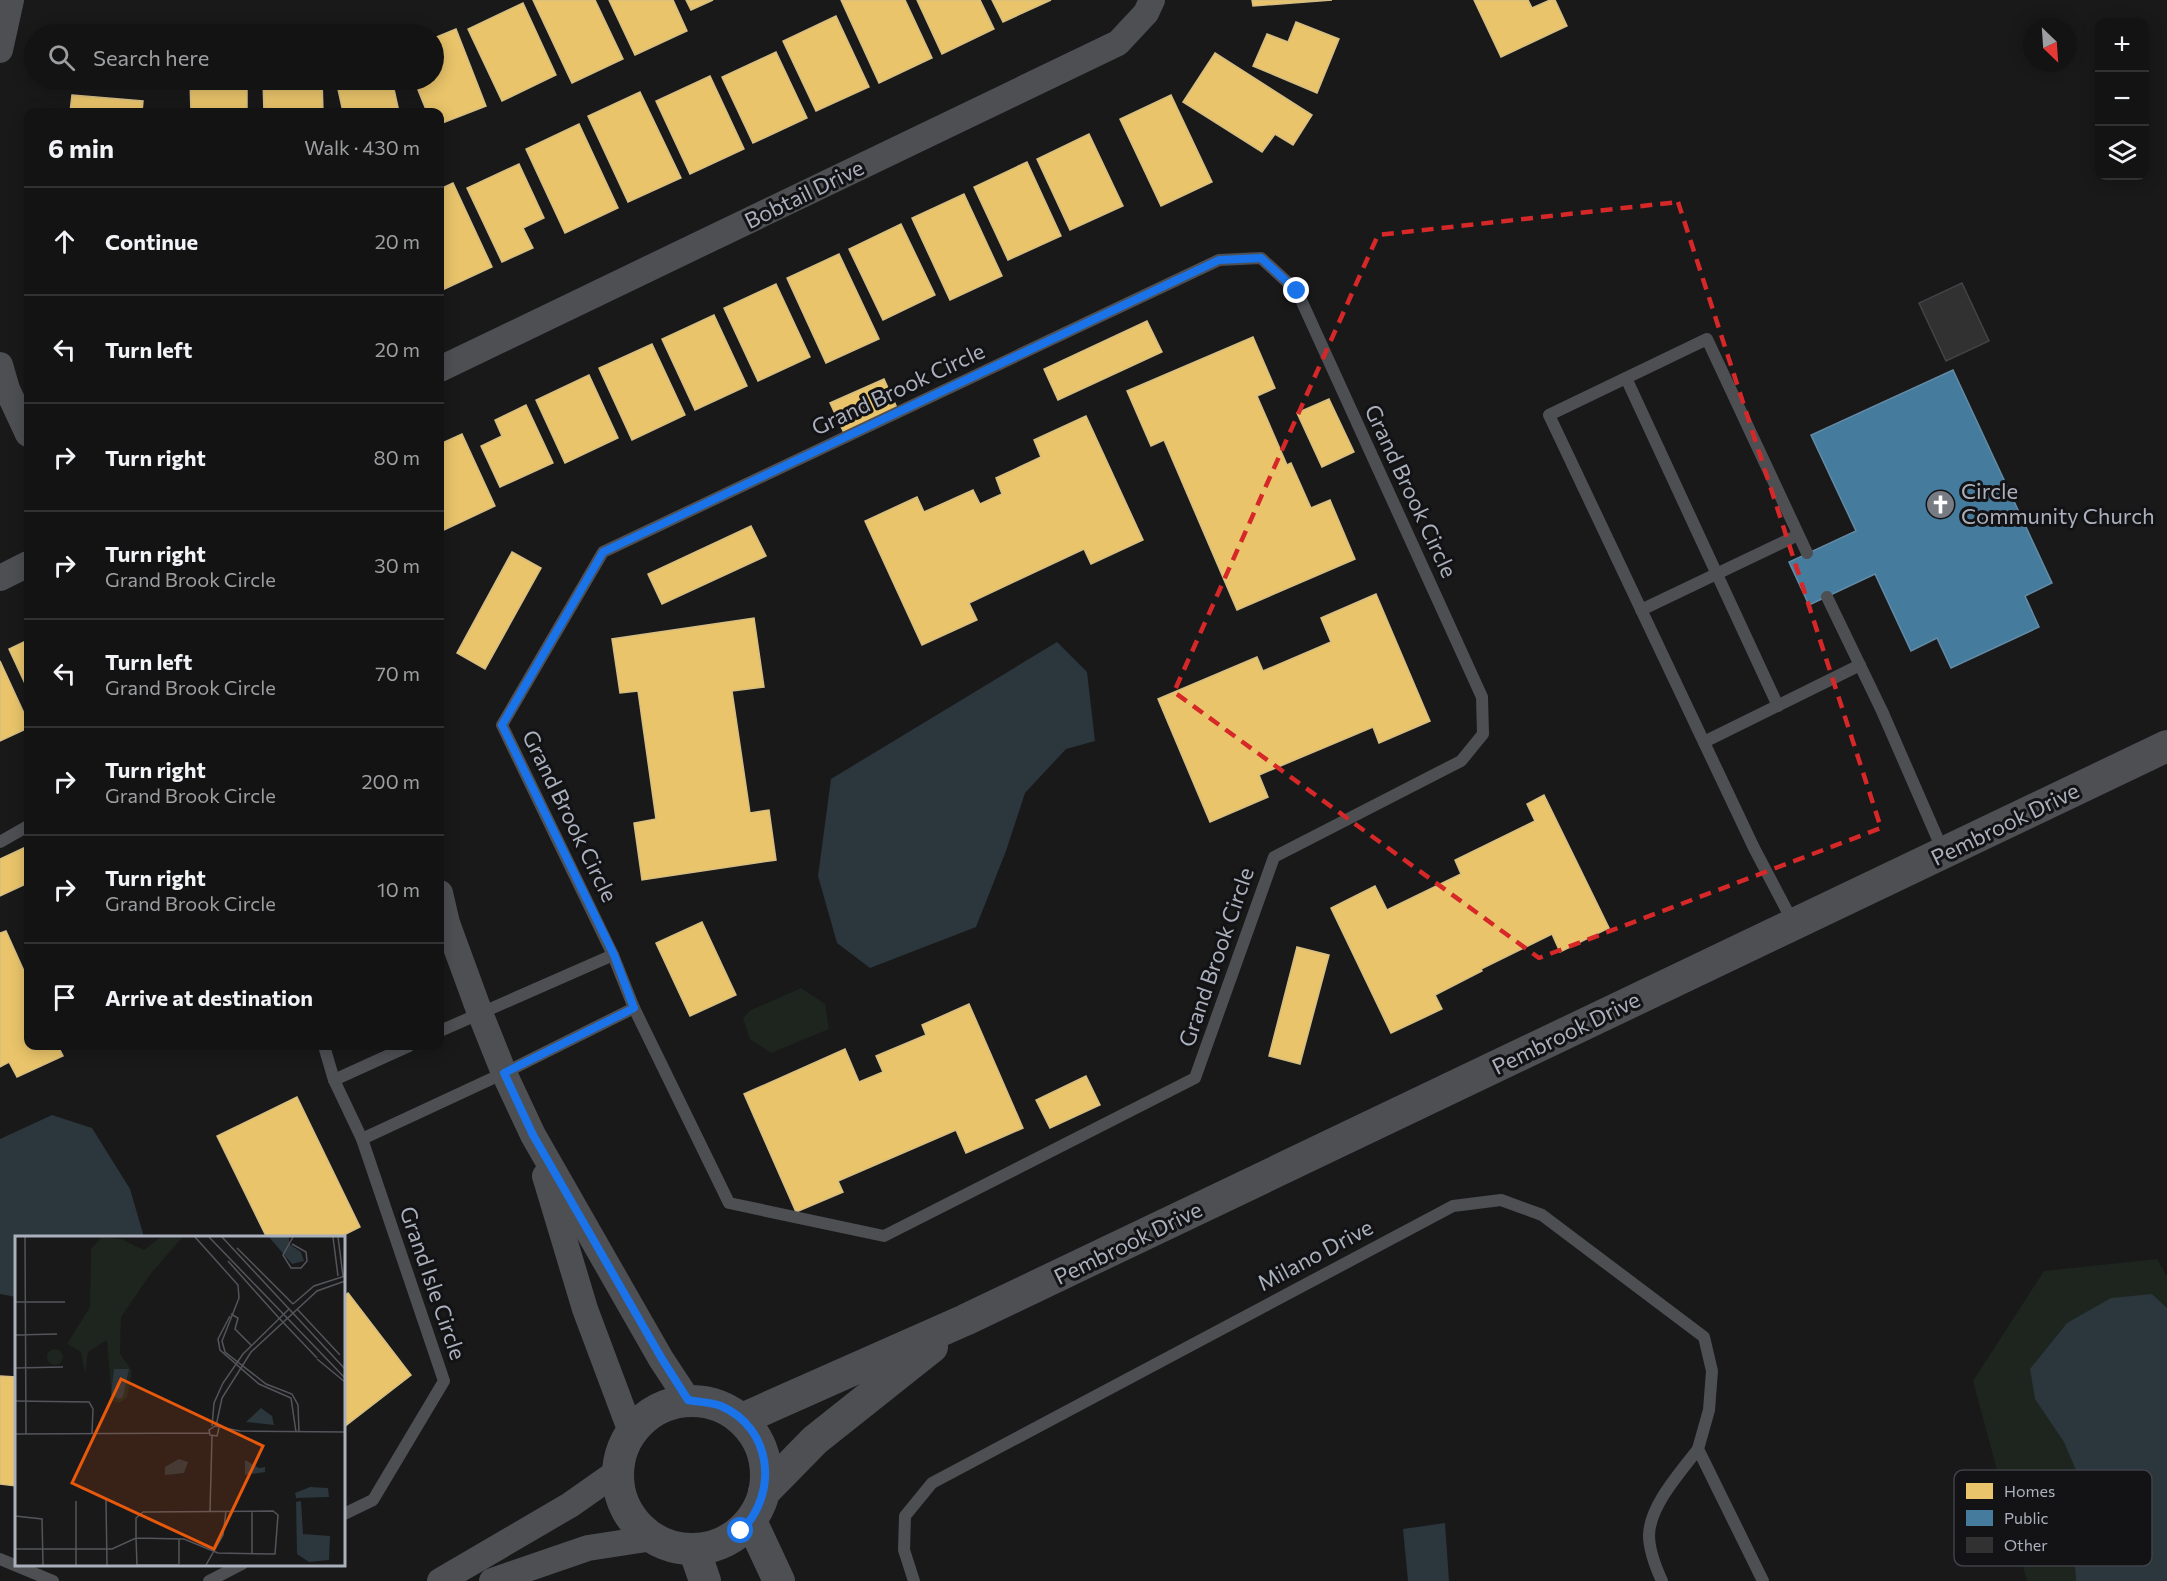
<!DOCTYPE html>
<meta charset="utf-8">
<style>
body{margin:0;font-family:Commissioner,sans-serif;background:#202022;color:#f1f3f6}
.controls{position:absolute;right:18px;top:18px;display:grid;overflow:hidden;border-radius:12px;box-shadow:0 3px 15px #0003}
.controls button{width:54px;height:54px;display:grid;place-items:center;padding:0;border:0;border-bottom:2px solid #323234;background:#131314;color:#f1f3f6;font:30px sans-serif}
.compass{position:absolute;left:2023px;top:18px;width:54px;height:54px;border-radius:50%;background:#131314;box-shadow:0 3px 15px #0003;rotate:155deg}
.stop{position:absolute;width:18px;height:18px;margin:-14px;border:4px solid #1a73e8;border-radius:50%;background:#fff}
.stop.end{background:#1a73e8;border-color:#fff;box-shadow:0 2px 6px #0008}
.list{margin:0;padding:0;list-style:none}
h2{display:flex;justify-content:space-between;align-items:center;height:78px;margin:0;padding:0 24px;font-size:26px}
h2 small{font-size:20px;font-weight:400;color:#9d9ea0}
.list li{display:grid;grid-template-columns:39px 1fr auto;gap:18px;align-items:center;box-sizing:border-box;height:108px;padding:0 24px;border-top:2px solid #323234}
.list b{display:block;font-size:22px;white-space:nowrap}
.list p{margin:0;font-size:20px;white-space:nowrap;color:#9d9ea0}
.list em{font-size:20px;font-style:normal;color:#9d9ea0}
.icon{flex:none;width:33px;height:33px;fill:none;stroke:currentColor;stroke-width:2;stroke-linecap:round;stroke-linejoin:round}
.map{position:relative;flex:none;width:2167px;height:1581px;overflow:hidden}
.search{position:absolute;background:#131314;box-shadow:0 3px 15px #0003;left:24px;top:24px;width:420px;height:66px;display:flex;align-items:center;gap:15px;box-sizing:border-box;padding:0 21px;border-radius:33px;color:#9d9ea0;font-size:22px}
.panel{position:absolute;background:#131314;box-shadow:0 3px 15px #0003;left:24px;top:108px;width:420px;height:942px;border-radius:12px}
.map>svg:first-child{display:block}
</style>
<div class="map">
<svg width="2167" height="1581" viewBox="0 0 2167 1581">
<rect width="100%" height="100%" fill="#19191a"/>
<g fill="#1d251e">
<polygon points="801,988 825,1004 829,1029 771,1053 750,1039 743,1018 751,1010"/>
<polygon points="2157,1259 2167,1276 2167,1581 2027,1581 1973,1381 2044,1271"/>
</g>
<g fill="#2b363d">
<polygon points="1057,642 1087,672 1095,741 1066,749 1025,793 1006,851 976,927 870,968 837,943 818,876 831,779"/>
<polygon points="52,1115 92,1128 130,1189 144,1237 16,1238 16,1297 0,1294 0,1139"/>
<polygon points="2152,1294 2167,1308 2167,1581 2076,1581 2074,1549 2089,1524 2086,1494 2064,1442 2035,1399 2030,1369 2067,1323 2111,1298"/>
<polygon points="1445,1523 1449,1581 1408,1581 1403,1529"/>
</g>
<g fill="#e9c46a" stroke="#d6be83" stroke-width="1.5">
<polygon points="533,0 595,0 623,59 572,83"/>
<polygon points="609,0 673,0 687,31 635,55"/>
<polygon points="686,0 713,0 691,10"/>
<polygon points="841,0 905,0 932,58 879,83"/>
<polygon points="917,0 980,0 994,29 942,54"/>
<polygon points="992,0 1051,0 1003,22"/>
<polygon points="1252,0 1332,0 1253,6"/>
<polygon points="1474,0 1528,0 1532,8 1550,0 1555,0 1567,26 1501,57"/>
<polygon points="523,3 556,75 502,101 468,29"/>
<polygon points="836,16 869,87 816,111 783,41"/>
<polygon points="1296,22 1339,39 1317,93 1253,66 1267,34 1288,42"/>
<polygon points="73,26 150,33 149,34 72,34"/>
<polygon points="456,29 486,106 440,124 440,112 427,112 414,80 434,80 434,38"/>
<polygon points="776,52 807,118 753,143 722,77"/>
<polygon points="1215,53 1312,115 1293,145 1275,134 1262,152 1183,102"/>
<polygon points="710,76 744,149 690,174 656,101"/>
<polygon points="68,80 145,80 144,89 67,81"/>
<polygon points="190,80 247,80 247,112 191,112"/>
<polygon points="263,80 322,80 323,112 264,112"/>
<polygon points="336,80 392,80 399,112 343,112"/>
<polygon points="640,92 681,178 628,202 588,116"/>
<polygon points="72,95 143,101 142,112 70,112"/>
<polygon points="1171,95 1212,182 1161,206 1120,119"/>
<polygon points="579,124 618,208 565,233 526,149"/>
<polygon points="1089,134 1123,206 1070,230 1037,159"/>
<polygon points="1027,162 1061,236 1008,260 974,187"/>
<polygon points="519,164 544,218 523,228 533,248 502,262 467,188"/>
<polygon points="453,183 492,267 440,291 440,189"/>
<polygon points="964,194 1002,276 950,300 912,218"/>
<polygon points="901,224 935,295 883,320 849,249"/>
<polygon points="839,254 879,339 826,363 787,278"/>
<polygon points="776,284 810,357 758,381 724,308"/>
<polygon points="714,315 747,386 695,410 662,339"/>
<polygon points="1147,321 1162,352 1058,400 1044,369"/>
<polygon points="1253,337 1275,388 1257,396 1287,465 1291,463 1311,508 1330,500 1355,559 1237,610 1164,440 1151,446 1127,391"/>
<polygon points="652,344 685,415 632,440 599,368"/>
<polygon points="589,375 618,438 565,463 536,400"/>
<polygon points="884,379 897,408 844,433 830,403"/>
<polygon points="1329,399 1354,452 1322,467 1297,413"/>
<polygon points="526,405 553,463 500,487 481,446 502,436 495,420"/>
<polygon points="1086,416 1143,540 1091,564 1084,549 969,603 977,620 922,645 865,521 917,497 924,512 973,490 980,504 1002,494 996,478 1041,457 1034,440"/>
<polygon points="462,434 495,506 444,530 440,519 440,444"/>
<polygon points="751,526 766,556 662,604 648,574"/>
<polygon points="512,552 541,568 485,669 457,653"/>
<polygon points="1376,594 1430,721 1379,743 1373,727 1259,775 1268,797 1210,822 1158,699 1257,657 1263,671 1331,642 1321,618"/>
<polygon points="754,618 764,687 732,691 750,813 769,810 776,860 642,880 634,823 656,819 638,691 620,693 612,639"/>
<polygon points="28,640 28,690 9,649"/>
<polygon points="0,661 28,722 28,728 0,741"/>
<polygon points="1544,795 1609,928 1560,952 1552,934 1481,969 1482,971 1435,995 1442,1009 1391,1033 1331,908 1375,886 1387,910 1461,874 1455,860 1535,821 1527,804"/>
<polygon points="28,846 28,883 0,896 0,859"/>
<polygon points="702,922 736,995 690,1016 656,943"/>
<polygon points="6,931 28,980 28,1046 58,1046 63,1056 17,1077 9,1062 0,1067 0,933"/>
<polygon points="1297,947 1329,955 1300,1064 1269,1056"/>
<polygon points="969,1004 1023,1128 966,1153 956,1130 838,1181 843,1192 796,1212 744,1094 845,1049 859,1082 883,1072 876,1056 926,1035 922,1025"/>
<polygon points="1086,1076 1100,1105 1050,1128 1036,1100"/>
<polygon points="297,1097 360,1227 338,1238 267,1238 217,1136"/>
<polygon points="348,1293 411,1375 344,1427 344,1296"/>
<polygon points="0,1376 16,1377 16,1486 0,1484"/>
</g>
<polygon fill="#457b9d" stroke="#638ba6" stroke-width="1.5" points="1953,370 2052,583 2025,596 2039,627 1951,668 1937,638 1911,651 1875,574 1809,605 1789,562 1856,531 1811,435"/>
<polygon fill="#313132" stroke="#424346" stroke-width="1.5" points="1962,283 1989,341 1946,361 1919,303"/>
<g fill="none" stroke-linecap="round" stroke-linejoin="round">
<g stroke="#4d4f53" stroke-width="12">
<polygon points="1261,258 1297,291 1482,697 1483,734 1461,761 1274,857 1195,1078 884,1236 729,1203 634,1008 613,955 502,725 603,552 1219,260"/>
<polyline points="1626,378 1778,706"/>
<polyline points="1827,597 1882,711 1943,851"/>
<polyline points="1641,610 1798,535"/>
<polyline points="1704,742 1860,665"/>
<polyline points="0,842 28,826"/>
<polyline points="1794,924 1754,848 1549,415 1707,339 1807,553"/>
<polyline points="440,1031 613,955"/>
<polyline points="324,1046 334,1080 362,1139 444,1381 373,1500 344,1514"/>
<polyline points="334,1080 409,1046"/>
<polyline points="362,1139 504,1073 634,1008"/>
<polyline points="0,1559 53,1581"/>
<polyline points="209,1581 242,1564"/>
<polyline points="914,1581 904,1550 905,1516 932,1483 1453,1206 1501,1200 1542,1215 1704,1337 1712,1371 1709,1410 1698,1449 1763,1581"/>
<path d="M1662,1581C1656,1568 1649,1550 1649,1535C1650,1505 1680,1473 1698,1449"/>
</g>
<g stroke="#4d4f53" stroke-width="26">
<polyline points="0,50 11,0"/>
<polyline points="0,365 7,389 28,434"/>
<polyline points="440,369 1118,43 1146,13 1152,0"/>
<polyline points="0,578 28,564"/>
<polyline points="440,893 447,923 480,1013 504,1073 533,1135 661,1359 688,1400"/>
<polyline points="545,1176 585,1309 631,1432"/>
<polyline points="440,1581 570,1505 617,1472"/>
<polyline points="492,1581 588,1548 653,1538"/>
</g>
<g stroke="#4d4f53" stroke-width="32">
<circle cx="692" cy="1475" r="74"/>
<polyline points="742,1419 965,1320 2167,746"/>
<polyline points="764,1492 815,1440 932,1347"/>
<polyline points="751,1521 779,1581"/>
<polyline points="694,1549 705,1581"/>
</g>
</g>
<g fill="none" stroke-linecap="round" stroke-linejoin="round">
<path stroke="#1a73e8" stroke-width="8" d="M741,1531C779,1493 772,1428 721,1406C711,1402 698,1402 688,1400L662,1359L533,1135L504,1073L634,1008L614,955L502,725L603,552L1219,260L1261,258L1297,291"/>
</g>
<path fill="none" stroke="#d62828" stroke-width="4.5" stroke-dasharray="12 8" stroke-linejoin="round" d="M1678,202L1881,828L1539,958L1174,692L1378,235Z"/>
<defs>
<symbol id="church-disc" viewBox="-11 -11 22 22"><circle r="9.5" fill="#777b83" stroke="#131316"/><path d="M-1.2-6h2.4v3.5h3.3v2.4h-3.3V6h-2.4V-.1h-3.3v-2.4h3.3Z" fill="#fff"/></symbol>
</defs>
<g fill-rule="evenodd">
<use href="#church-disc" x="1924" y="488" width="33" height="33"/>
</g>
<g text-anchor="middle" stroke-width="6" stroke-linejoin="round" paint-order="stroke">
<g font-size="22" fill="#aab0bc" stroke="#131316">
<text transform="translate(804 194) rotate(-26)" y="8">Bobtail Drive</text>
<text transform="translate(898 389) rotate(-25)" y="8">Grand Brook Circle</text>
<text transform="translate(1411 491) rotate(65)" y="8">Grand Brook Circle</text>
<text transform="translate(570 816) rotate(64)" y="8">Grand Brook Circle</text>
<text transform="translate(2005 824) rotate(-26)" y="8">Pembrook Drive</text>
<text transform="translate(1216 957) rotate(-71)" y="8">Grand Brook Circle</text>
<text transform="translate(1566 1033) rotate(-26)" y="8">Pembrook Drive</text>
<text transform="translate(1128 1243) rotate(-26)" y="8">Pembrook Drive</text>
<text transform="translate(1315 1255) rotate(-28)" y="8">Milano Drive</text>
<text transform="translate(433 1283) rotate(71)" y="8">Grand Isle Circle</text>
</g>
<g font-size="22" fill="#aab0bc" stroke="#131316" text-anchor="start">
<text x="1961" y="499">Circle<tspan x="1961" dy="25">Community Church</tspan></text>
</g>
</g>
<g transform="translate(15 1236)">
<rect width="330" height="330" fill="#19191a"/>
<path d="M87,1L106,3L129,14L146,1H168L136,37L106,81L105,118L117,135L112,162L104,167L97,165L92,104L73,116L70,138L66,116L52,108L75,71L76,13ZM32 121a8 8 0 1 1 16 0a8 8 0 1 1-16 0Z" fill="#1d251e"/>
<path d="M254,1H274V8L286,16L289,25L277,28ZM99,133H114L108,161L104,163L96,159ZM246,172L257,180L259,189L231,186ZM164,223L173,226L169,237L150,239V231ZM230,224L244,232L250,231V236L230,239ZM295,251L313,252L314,261L281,262L280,257ZM286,265L288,298L315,300L314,324L294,326L282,318L281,266Z" fill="#2b363d"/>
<path fill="none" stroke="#53555b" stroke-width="1.5" d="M10,1L11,198M180,1L223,49L224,62L207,105L210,116L251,148L277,158L283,169L284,196M194,1L330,142M207,1L330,133M318,1L323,40M323,1L328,40M277,8L291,16L292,25L286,32H276L268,19L278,1M222,12L278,68M213,25L264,82M0,66H50M278,68L299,50L330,40M282,73L325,119M216,78L223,82L220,93L236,109M215,80L203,103L205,114L244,148L276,162L281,196M264,82L302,122M0,99L42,98M302,123L330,146M0,132L48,131M0,165L74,166L78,173L77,198M197,190L199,167L208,147L228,118L274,73M201,190L207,162L236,116L302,55L330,45M204,192L202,200L195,199L194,194L200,190L225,195L330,196M0,198L194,197M91,264L92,329M61,265V329M195,275L197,200M237,275V318M0,280L27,283L28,329M164,303V328M0,313H97L121,302L169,303L203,317L260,318L263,279L258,275L128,276L121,282V302L122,329M122,329H164M191,329L208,299L211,275"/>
<path fill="#e8590c" fill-opacity="0.15" stroke="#e8590c" stroke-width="3" d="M106,143L248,210L199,313L57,247Z"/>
<rect width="330" height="330" fill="none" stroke="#aab0bc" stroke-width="3"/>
</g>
<rect x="1954" y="1470" width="198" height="96" rx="9" fill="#131316" stroke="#404248" stroke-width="1.5"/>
<rect x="1966" y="1483" width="27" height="16" fill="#e9c46a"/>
<rect x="1966" y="1510" width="27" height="16" fill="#457b9d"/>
<rect x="1966" y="1537" width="27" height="16" fill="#313132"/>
<g font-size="16" fill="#aab0bc">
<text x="2004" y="1497">Homes</text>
<text x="2004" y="1524">Public</text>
<text x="2004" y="1551">Other</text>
</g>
</svg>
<div class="controls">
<button>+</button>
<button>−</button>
<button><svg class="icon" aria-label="layers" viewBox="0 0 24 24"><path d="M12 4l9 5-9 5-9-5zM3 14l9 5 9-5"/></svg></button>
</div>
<svg class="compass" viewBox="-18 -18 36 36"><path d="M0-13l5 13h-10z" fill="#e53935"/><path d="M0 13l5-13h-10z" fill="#9d9ea0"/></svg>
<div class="stop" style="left:741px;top:1531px"></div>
<div class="stop end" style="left:1297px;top:291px"></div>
<div class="search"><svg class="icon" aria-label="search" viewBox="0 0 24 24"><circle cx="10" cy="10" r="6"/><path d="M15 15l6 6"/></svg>Search here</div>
<section class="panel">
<h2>6 min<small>Walk · 430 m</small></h2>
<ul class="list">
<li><svg class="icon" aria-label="ahead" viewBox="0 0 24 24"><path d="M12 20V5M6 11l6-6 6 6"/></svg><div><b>Continue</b></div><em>20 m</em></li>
<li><svg class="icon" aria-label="left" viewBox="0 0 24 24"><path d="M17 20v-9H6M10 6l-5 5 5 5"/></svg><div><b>Turn left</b></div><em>20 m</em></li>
<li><svg class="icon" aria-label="right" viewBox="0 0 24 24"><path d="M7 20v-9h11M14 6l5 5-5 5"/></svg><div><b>Turn right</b></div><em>80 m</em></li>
<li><svg class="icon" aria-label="right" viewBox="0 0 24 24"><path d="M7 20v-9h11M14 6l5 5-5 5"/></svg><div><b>Turn right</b><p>Grand Brook Circle</p></div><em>30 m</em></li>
<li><svg class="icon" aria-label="left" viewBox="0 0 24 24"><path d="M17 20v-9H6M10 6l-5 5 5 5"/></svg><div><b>Turn left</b><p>Grand Brook Circle</p></div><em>70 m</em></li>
<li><svg class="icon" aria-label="right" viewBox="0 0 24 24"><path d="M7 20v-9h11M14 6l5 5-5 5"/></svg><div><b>Turn right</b><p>Grand Brook Circle</p></div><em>200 m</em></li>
<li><svg class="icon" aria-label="right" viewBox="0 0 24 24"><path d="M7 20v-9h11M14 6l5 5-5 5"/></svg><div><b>Turn right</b><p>Grand Brook Circle</p></div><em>10 m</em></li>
<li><svg class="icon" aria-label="arrive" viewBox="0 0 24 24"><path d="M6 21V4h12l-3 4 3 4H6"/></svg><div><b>Arrive at destination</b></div></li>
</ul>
</section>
</div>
